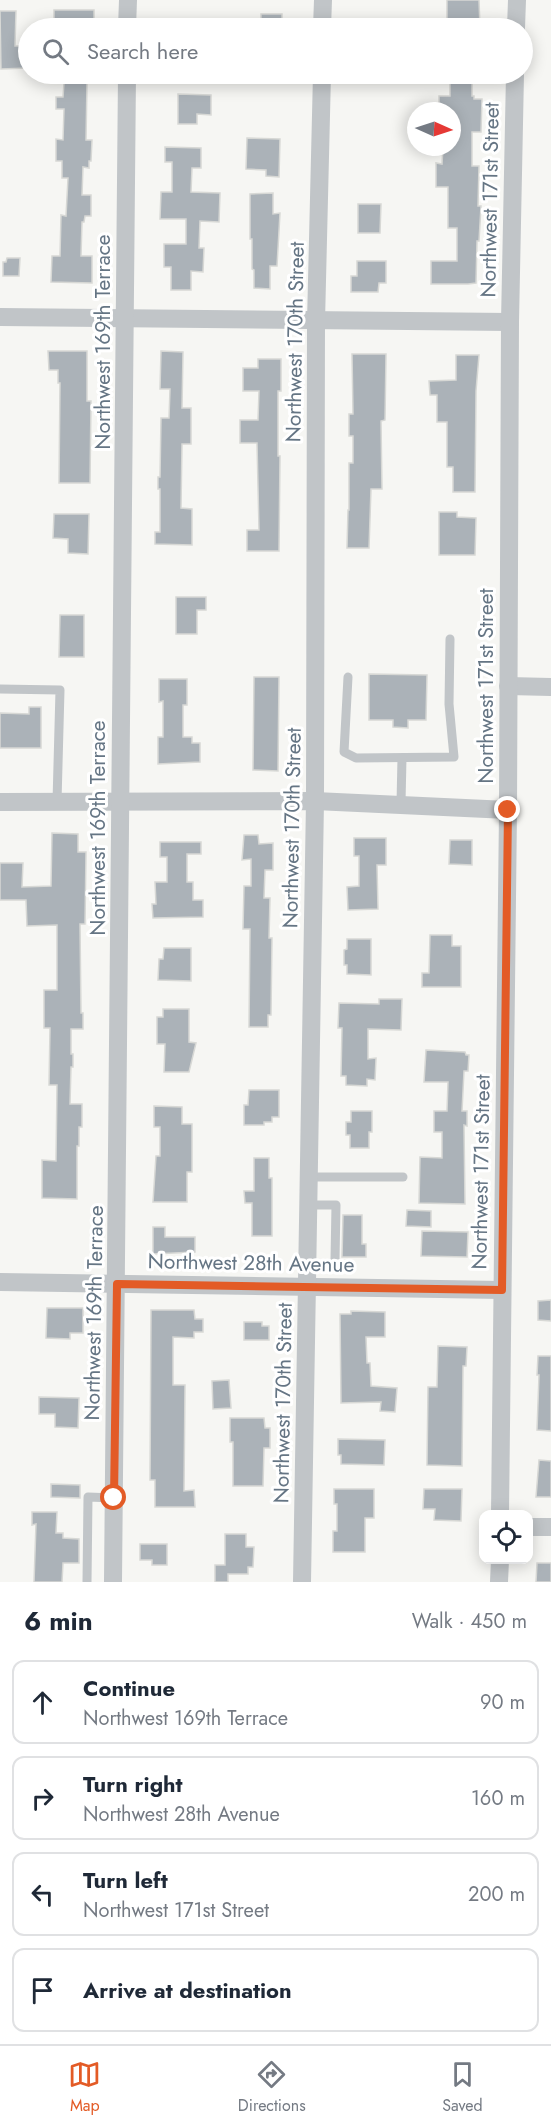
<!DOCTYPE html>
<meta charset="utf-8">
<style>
body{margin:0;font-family:Jost,sans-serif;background:#f2f2f3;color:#1f2937}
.controls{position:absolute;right:18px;bottom:18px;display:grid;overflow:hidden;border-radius:12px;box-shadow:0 3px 15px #0003}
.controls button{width:54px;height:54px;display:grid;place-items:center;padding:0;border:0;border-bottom:2px solid #e0e1e3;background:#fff;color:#1f2937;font:30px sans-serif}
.compass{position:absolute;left:407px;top:102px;width:54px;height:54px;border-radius:50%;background:#fff;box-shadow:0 3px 15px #0003;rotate:93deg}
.stop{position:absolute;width:18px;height:18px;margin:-14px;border:4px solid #e35b26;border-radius:50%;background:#fff}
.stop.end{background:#e35b26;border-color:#fff;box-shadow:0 2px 6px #0008}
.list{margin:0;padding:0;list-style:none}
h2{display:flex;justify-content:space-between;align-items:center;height:78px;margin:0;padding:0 24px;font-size:26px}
h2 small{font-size:20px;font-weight:400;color:#747a83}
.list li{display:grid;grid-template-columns:39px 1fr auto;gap:18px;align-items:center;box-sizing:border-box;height:84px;margin:0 12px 12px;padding:0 12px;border:2px solid #e0e1e3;border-radius:12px}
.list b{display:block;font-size:22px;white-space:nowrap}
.list p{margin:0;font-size:20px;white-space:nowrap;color:#747a83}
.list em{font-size:20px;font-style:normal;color:#747a83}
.icon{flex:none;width:33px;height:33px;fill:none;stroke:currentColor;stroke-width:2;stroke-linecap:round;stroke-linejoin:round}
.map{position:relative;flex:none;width:551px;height:1582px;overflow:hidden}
.search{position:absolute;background:#fff;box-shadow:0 3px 15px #0003;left:18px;right:18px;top:18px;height:66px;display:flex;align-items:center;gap:15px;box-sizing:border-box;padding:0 21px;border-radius:33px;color:#747a83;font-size:22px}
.sheet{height:462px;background:#fff}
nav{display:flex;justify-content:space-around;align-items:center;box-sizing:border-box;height:84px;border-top:2px solid #e0e1e3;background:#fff;font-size:16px;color:#747a83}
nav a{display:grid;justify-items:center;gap:3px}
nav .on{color:#e35b26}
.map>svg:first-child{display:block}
</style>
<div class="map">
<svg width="551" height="1582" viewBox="0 0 551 1582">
<rect width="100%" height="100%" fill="#f6f6f3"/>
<g fill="#abb2b8" stroke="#d7d8d5" stroke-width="1.5">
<polygon points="447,0 479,0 480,28 451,28 452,24 447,24"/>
<rect x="54" y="10" width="40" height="18"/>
<polygon points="0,11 16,11 15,46 28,46 28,68 1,69"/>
<rect x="261" y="14" width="21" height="14"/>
<polygon points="450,74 472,74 472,96 474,96 474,99 482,99 481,132 472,132 472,166 479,166 478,206 481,206 479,241 477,241 476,283 468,284 431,284 431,261 457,261 457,228 448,228 448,187 436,187 436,163 442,164 443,147 452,147 452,111 439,111 439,96 450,96"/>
<polygon points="64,83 87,83 86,140 92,140 91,161 89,161 89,168 83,167 82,195 91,195 91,216 85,216 84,222 82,222 81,256 92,256 92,283 51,282 52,256 60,256 61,215 66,216 68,178 62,178 62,161 56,161 56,139 63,140 64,109 56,109 56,97 63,97"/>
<polygon points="178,94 211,95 211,115 197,114 197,124 178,124"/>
<polygon points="247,138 280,139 279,177 266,176 266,170 246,169"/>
<polygon points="165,147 201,148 201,168 192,168 191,192 220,193 219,222 200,221 199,248 204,248 203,272 191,271 191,290 171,290 171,267 164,267 164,244 186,244 186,219 160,219 161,192 172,192 172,162 165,162"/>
<polygon points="273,193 273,214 280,213 277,266 270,266 270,289 254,288 254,270 252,269 252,239 250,239 250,194"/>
<polygon points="358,204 381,204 380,233 358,233"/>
<polygon points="7,258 20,258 19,276 3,276 3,262 6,262"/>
<polygon points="357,261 386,261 386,283 379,283 378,292 351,292 351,276 357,276"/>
<polygon points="48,351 87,351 87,401 91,401 90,483 59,483 60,383 58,383 58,370 49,370"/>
<polygon points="161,351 183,352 182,408 191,408 191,444 182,444 181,508 192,509 192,545 155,544 155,532 160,532 160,489 158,489 158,477 160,477 161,418 169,418 170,389 160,389"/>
<polygon points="352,354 386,354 385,420 381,421 382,489 371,489 369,548 347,548 348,510 349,510 349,463 353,463 353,436 349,436 349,414 353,414"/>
<polygon points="456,355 479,355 476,391 475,492 453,492 453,467 447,467 447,422 437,422 437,395 430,395 429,381 456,380"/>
<polygon points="258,359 281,359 281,391 278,391 278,456 280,456 279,551 247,551 247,530 259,530 257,443 240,443 240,420 258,420 259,391 243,391 243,368 258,368"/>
<polygon points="439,512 457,512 457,517 476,518 475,555 439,555"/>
<polygon points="54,514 89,514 88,554 68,553 68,539 53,538"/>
<polygon points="176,597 206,597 206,610 197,610 197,634 176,634"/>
<polygon points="60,615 84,615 84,657 59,657"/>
<polygon points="369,674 427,675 426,720 408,720 408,728 393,727 393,720 369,720"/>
<polygon points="254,677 279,677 278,771 253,770"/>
<polygon points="159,679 187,679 187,705 183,705 183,737 192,737 192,743 200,743 200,762 158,764 158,737 163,737 163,701 159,702"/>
<polygon points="29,707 41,707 41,748 0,748 0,713 29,714"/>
<polygon points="52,833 78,834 78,852 86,852 85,924 80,924 81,1013 83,1013 83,1029 71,1029 71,1054 73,1054 73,1067 71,1067 70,1104 82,1104 82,1127 79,1127 79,1146 77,1146 77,1199 42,1198 42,1160 56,1161 57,1085 49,1085 50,1028 44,1028 44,990 57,990 57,925 27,926 26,900 0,900 0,863 23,863 22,887 51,886"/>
<polygon points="244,835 258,835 259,844 273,843 273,870 265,870 264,898 270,898 269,938 272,938 271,1015 268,1015 268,1027 249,1027 250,929 243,929 244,886 251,886 251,859 242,860"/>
<polygon points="354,838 386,838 386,865 377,865 378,909 348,910 347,887 359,886 359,856 354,856"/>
<polygon points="450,840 472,840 472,865 449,864"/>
<polygon points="160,842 201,842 201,854 187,854 187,882 193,882 193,900 203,900 203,917 153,918 152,904 156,904 155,882 167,882 167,857 160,857"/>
<polygon points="430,935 452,935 452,946 461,946 461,987 422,987 422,973 429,973"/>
<polygon points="347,939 371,939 371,975 347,974 347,965 344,965 344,950 347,949"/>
<polygon points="164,948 191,948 191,981 158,980 159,959 163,959"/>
<polygon points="379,999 402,999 401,1030 368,1029 368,1059 376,1058 375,1080 367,1079 367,1086 346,1085 346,1076 341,1076 342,1028 338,1028 339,1003 379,1004"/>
<polygon points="163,1009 189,1009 189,1042 196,1043 189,1072 164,1072 165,1044 157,1044 157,1017 163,1017"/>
<polygon points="426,1050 465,1052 466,1055 469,1055 468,1071 464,1071 462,1111 467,1111 467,1126 464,1125 465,1204 419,1203 420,1157 442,1158 442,1132 434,1132 434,1111 447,1111 448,1082 424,1082"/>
<polygon points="249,1090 279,1090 279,1117 272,1117 272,1122 264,1122 264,1125 244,1125 244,1105 248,1105"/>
<polygon points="154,1106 182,1107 182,1124 192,1124 192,1172 187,1172 187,1202 153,1202 156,1156 160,1156 160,1127 154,1127"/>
<polygon points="351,1111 372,1111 372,1132 369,1132 369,1148 350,1148 350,1135 346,1135 346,1122 351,1122"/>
<polygon points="254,1158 269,1158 269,1178 272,1178 272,1236 252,1236 252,1203 245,1203 244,1191 254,1191"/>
<polygon points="407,1210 431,1211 431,1227 406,1226"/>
<polygon points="343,1215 362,1215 362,1244 366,1244 366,1257 342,1257"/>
<polygon points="153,1227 165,1227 165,1237 195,1237 195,1252 153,1254"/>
<polygon points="422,1231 468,1232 467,1257 421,1256"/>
<polygon points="551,1300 551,1321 538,1320 538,1301"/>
<polygon points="47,1308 83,1308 83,1333 70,1333 70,1339 46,1338"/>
<polygon points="151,1310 194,1310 195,1319 203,1319 203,1332 194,1332 194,1338 173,1337 173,1385 185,1385 184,1491 194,1490 195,1507 155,1507 155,1480 150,1480"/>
<polygon points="351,1311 385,1312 385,1337 366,1337 367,1363 370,1363 371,1386 397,1388 395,1412 380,1411 381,1402 341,1403 340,1314 351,1314"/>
<polygon points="244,1322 262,1322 262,1326 269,1326 269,1340 244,1340"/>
<polygon points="438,1346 467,1347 466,1366 463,1366 462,1466 427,1465 428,1387 437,1387"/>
<polygon points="538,1356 551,1356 551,1431 537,1430 539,1375 537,1375"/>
<polygon points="229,1380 231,1408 213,1409 212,1381"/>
<polygon points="39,1397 79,1398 78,1428 55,1427 55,1414 39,1414"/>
<polygon points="230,1418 264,1418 265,1428 270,1428 270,1448 264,1448 263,1486 233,1486 233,1442 230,1442"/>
<polygon points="338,1439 385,1440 384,1465 341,1464 341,1455 338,1455"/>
<polygon points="539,1460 551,1461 551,1497 536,1497"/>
<polygon points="51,1484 80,1485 80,1498 51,1497"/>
<polygon points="334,1489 374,1489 374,1518 365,1518 365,1552 333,1552 333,1531 337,1531 337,1504 334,1504"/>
<polygon points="424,1489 462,1489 461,1521 434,1520 435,1509 423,1509"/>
<polygon points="32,1512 57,1512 56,1533 63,1533 63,1538 79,1539 79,1563 63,1563 62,1582 34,1582 36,1524 32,1525"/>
<polygon points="225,1534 246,1534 246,1547 254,1547 253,1567 248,1567 248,1574 228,1574 228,1582 215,1582 215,1565 225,1565"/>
<polygon points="140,1544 167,1544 167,1565 152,1565 152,1560 140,1560"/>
<polygon points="537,1563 551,1563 551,1582 536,1582"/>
</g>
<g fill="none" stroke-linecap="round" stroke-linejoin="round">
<g stroke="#c1c5c8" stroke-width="9">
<polyline points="348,677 344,752 356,758 454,757 449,704 450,639"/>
<polyline points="0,689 60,690 57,802"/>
<polyline points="401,803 402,758"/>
<polyline points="310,1177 403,1177"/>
<polyline points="310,1205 336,1205 335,1260"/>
<polyline points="87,1582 88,1497 114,1498"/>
</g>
<g stroke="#c1c5c8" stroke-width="18">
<polyline points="127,28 128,0"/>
<polyline points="322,28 323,0"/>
<polyline points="516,28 517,0"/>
<polyline points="0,317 510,322"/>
<polyline points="508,686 551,687"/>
<polyline points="0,802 315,801 508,810"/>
<polyline points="0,1282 502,1290"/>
<polyline points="500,1514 508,810 510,322 515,74"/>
<polyline points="528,1527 551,1527"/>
<polyline points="113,1582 127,74"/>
<polyline points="302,1582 315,801 316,322 322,74"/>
<polyline points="499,1582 500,1560"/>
</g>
</g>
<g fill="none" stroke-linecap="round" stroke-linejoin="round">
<polyline stroke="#e35b26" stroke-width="8" points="114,1498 117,1284 502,1290 508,810"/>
</g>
<g text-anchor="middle" stroke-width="6" stroke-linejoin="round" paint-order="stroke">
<g font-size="21" fill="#657584" stroke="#fff">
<text transform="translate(490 200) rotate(-89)" y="7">Northwest 171st Street</text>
<text transform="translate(103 342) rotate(-90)" y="7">Northwest 169th Terrace</text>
<text transform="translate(295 342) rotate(-89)" y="7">Northwest 170th Street</text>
<text transform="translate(486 686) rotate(-90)" y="7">Northwest 171st Street</text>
<text transform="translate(98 828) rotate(-90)" y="7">Northwest 169th Terrace</text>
<text transform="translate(292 828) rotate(-89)" y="7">Northwest 170th Street</text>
<text transform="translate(481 1172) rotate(-89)" y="7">Northwest 171st Street</text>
<text transform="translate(251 1263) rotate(1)" y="7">Northwest 28th Avenue</text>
<text transform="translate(94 1313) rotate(-89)" y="7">Northwest 169th Terrace</text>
<text transform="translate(283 1403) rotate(-89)" y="7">Northwest 170th Street</text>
</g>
</g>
</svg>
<div class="controls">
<button><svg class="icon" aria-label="locate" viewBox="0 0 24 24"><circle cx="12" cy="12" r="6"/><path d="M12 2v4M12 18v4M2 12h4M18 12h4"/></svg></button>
</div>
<svg class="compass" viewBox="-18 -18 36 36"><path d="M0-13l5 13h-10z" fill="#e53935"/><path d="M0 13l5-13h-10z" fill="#747a83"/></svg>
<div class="stop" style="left:114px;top:1498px"></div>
<div class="stop end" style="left:508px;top:810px"></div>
<div class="search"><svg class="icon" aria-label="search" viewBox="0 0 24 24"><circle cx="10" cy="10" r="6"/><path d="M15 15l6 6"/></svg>Search here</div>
</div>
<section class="sheet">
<h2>6 min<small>Walk · 450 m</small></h2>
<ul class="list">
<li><svg class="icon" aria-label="ahead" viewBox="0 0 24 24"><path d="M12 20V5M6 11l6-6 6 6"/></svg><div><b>Continue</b><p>Northwest 169th Terrace</p></div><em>90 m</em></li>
<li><svg class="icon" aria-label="right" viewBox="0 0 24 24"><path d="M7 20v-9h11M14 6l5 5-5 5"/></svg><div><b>Turn right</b><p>Northwest 28th Avenue</p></div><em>160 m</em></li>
<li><svg class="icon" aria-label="left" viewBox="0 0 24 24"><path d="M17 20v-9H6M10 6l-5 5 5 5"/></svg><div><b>Turn left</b><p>Northwest 171st Street</p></div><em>200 m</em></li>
<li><svg class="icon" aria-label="arrive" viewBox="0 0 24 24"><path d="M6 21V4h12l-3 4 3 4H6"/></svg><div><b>Arrive at destination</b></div></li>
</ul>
</section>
<nav>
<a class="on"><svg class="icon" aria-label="map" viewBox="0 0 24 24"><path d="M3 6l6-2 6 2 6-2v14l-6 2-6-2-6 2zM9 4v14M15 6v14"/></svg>Map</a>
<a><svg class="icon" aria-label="directions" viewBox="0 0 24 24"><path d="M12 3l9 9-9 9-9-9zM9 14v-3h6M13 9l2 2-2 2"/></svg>Directions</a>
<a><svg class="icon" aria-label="saved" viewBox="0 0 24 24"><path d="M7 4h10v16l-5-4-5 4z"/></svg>Saved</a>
</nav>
